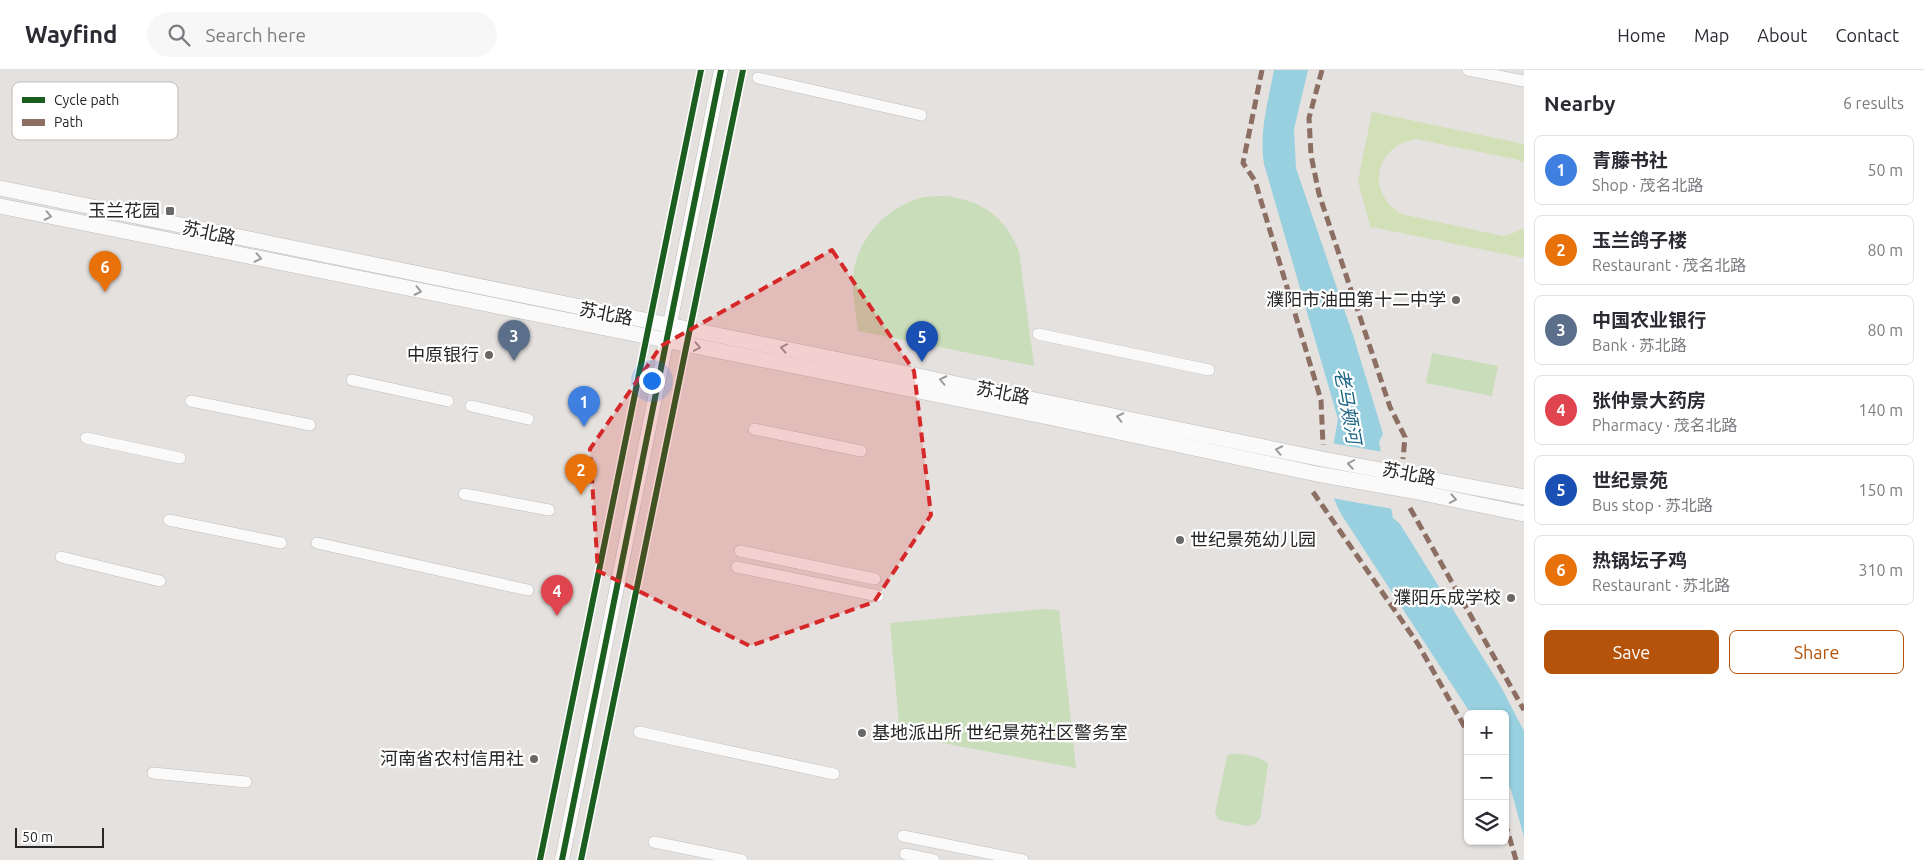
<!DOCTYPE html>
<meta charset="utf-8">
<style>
body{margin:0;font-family:Ubuntu,"Noto Sans SC",sans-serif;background:#f7f7f7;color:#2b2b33}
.controls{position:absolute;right:15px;bottom:15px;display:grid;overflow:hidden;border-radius:8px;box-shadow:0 1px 4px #0004}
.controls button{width:45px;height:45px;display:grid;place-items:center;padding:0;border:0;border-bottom:1px solid #e1e1e2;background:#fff;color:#2b2b33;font:25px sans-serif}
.scale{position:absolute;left:15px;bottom:12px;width:89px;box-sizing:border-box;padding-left:5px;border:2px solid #272727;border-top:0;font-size:14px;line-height:18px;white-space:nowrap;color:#272727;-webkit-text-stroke:4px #fff;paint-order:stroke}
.you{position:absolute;left:651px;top:310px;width:18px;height:18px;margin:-12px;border:4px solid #fff;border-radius:50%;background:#1a73e8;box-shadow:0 0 0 8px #1a73e833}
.badge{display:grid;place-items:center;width:32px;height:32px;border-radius:50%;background:#b45309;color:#fff;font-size:16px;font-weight:700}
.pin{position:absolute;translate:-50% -41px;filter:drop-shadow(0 1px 2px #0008)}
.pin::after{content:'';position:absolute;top:26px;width:18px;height:15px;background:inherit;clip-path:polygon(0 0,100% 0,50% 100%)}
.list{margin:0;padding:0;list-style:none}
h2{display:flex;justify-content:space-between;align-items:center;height:65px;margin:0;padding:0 20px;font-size:21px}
h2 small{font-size:16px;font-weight:400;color:#7c7c81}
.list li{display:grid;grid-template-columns:32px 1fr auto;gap:15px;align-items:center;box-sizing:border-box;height:70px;margin:0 10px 10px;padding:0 10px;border:1px solid #e1e1e2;border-radius:8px}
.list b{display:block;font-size:19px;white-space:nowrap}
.list p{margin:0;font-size:16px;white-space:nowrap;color:#7c7c81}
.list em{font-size:16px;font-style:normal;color:#7c7c81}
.actions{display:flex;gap:10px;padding:15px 20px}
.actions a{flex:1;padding:11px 0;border:1px solid #b45309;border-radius:8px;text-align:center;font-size:18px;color:#b45309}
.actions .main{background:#b45309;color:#fff}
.icon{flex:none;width:28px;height:28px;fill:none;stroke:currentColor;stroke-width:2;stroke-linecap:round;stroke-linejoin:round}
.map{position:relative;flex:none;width:1524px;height:790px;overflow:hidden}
header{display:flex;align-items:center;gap:30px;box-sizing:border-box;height:70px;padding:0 25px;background:#fff;border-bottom:1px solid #e1e1e2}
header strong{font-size:24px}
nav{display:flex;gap:28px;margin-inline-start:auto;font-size:18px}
.search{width:350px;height:45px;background:#f7f7f7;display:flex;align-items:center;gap:12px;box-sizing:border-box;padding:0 18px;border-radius:28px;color:#7c7c81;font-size:19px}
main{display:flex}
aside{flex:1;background:#fff}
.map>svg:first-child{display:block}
</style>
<header>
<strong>Wayfind</strong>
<div class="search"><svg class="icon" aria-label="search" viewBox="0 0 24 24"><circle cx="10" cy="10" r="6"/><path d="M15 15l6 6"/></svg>Search here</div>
<nav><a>Home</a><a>Map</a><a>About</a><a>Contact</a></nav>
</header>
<main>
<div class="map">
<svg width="1524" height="790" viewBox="0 0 1524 790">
<rect width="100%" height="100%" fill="#e4e1de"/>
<g fill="#c9ddba">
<path d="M947,126C984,132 1004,146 1019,181L1034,296L858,261C856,244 852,225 853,208C855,170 888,135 924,127C932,126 940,126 947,126Z"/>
<polygon points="1432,283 1498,296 1492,326 1426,313"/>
<polygon points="1044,539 1059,540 1076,698 900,665 890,553"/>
<path d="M1229,684C1239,683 1262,686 1268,694L1260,749L1255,754L1247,756L1219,750L1215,743L1227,686Z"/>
</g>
<path fill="#d2e0b8" d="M1372,42L1524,74V93L1519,90L1416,69C1375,76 1365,122 1401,144L1503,166L1511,164L1524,158V188L1372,157L1371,159L1358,111Z"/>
<path fill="#98d0df" d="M1274,0H1308L1294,59L1296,98L1354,268L1383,364L1379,372L1393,448L1400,454L1500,615L1524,661V767L1511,720L1505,708V644H1471L1341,444L1333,427L1334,372L1338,349L1264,94C1259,62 1268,32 1274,0Z"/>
<polygon fill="#e4e1de" points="1331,373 1383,382 1393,439 1331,428"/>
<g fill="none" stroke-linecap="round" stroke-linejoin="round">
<defs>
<g id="minor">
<polyline points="1468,0 1524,11"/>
<polyline points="758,8 921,45"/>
<polyline points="1038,264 1209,300"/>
<polyline points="352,310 448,331"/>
<polyline points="191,331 310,355"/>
<polyline points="471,336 528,349"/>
<polyline points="754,359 861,381"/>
<polyline points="86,368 180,388"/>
<polyline points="464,424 549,440"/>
<polyline points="169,450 281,473"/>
<polyline points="317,473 528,520"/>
<polyline points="740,481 875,509"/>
<polyline points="61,487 160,511"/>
<polyline points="737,497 878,526"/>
<polyline points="639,662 834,704"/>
<polyline points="153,703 246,712"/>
<polyline points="903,766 1023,790"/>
<polyline points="654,772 742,790"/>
<polyline points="905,784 934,790"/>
</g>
<polyline id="tertiary" points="562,790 721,0"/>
<g id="secondary">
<polyline points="0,118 1327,390 1524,427"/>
<polyline points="0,136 1048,347 1317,404 1413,421 1524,444"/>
</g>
</defs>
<use href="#minor" stroke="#bfbebe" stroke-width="12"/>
<use href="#tertiary" stroke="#bfbebe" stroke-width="15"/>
<use href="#secondary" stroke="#bfbebe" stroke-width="16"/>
<use href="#minor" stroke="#fbfafa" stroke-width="11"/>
<use href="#tertiary" stroke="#fbfafa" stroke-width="14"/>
<use href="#secondary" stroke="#fbfafa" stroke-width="15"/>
<g stroke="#8d6e63" stroke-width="5" stroke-dasharray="10 5" stroke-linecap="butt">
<polyline points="1262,0 1243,93 1255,111 1321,330 1323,375"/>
<polyline points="1322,0 1309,48 1311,85 1319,124 1390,337 1405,367 1403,389"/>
<polyline points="1313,422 1418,574 1468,663"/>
<polyline points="1410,438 1524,640"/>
<polyline points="1505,752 1516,790"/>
</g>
<defs>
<g id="cycleway">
<polyline points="540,790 701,0"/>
<polyline points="562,790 721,0"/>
<polyline points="581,790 743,0"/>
</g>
</defs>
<use href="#cycleway" stroke="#fff" stroke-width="9"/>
<use href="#cycleway" stroke="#1b5e20" stroke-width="6"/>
</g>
<defs><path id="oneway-chevron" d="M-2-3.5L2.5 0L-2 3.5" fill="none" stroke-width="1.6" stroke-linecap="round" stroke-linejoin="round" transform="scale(1.25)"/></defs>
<g stroke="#9c9b9b">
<use href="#oneway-chevron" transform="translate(48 146) rotate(12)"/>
<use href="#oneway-chevron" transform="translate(258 188) rotate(12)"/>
<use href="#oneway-chevron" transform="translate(418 221) rotate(12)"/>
<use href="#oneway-chevron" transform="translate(697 277) rotate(11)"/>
<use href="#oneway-chevron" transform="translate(784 278) rotate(-169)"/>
<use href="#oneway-chevron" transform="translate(943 310) rotate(-168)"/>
<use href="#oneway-chevron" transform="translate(1120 347) rotate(-168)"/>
<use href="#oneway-chevron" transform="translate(1279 380) rotate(-168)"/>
<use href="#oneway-chevron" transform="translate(1351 394) rotate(-170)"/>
<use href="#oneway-chevron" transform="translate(1453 429) rotate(11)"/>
</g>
<path fill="#d62828" fill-opacity="0.2" stroke="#d62828" stroke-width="4" stroke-dasharray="10 6" stroke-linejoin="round" d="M832,180L914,301L931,445L874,532L750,576L598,501L590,379L661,276Z"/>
<g fill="#696867" stroke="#fff" stroke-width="2">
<rect x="165" y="136" width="10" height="10" rx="2.5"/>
<circle cx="1456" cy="230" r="5"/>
<circle cx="489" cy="285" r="5"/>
<circle cx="1180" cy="470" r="5"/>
<circle cx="1511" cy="528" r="5"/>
<circle cx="862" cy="663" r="5"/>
<circle cx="534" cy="689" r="5"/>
</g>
<g text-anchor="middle" stroke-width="4.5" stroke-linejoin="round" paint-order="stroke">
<g font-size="18" fill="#272727" stroke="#fff" text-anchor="end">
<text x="160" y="147">玉兰花园</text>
<text x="1446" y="236">濮阳市油田第十二中学</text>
<text x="479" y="291">中原银行</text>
<text x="1190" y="476" text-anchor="start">世纪景苑幼儿园</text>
<text x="1501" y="534">濮阳乐成学校</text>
<text x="872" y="669" text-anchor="start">基地派出所 世纪景苑社区警务室</text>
<text x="524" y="695">河南省农村信用社</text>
</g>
<g font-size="18" fill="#272727" stroke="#fff">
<text transform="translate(209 163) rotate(12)" y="6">苏北路</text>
<text transform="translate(606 244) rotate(11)" y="6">苏北路</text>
<text transform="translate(1003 323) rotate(11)" y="6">苏北路</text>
<text transform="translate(1409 404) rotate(11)" y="6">苏北路</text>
</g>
<g font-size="19" font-style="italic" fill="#1c6686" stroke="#fff">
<text transform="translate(1348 336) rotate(80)" y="7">老马颊河</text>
</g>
</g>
<rect x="12" y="12" width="166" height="58" rx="8" fill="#fff" stroke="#bebebe" stroke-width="1"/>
<rect x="22" y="27" width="23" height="6" fill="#1b5e20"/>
<rect x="22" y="49" width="23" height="7" fill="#8d6e63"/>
<g font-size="14" fill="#272727">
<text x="54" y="35">Cycle path</text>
<text x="54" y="57">Path</text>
</g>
</svg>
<div class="controls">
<button>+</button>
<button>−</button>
<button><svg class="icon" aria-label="layers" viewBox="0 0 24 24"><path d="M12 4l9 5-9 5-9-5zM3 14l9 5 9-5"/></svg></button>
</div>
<div class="scale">50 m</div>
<div class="you"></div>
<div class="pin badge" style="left:584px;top:357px;background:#3f7fe0">1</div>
<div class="pin badge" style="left:581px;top:425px;background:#e8710a">2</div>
<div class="pin badge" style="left:514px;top:291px;background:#5c6f8a">3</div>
<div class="pin badge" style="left:557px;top:546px;background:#e0444e">4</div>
<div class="pin badge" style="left:922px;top:292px;background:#1a4fb4">5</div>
<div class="pin badge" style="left:105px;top:222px;background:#e8710a">6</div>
</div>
<aside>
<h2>Nearby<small>6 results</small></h2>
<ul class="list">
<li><span class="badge" style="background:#3f7fe0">1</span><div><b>青藤书社</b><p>Shop · 茂名北路</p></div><em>50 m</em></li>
<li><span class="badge" style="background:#e8710a">2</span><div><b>玉兰鸽子楼</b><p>Restaurant · 茂名北路</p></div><em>80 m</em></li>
<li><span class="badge" style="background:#5c6f8a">3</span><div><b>中国农业银行</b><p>Bank · 苏北路</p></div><em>80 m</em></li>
<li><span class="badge" style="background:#e0444e">4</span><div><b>张仲景大药房</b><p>Pharmacy · 茂名北路</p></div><em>140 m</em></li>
<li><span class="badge" style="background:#1a4fb4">5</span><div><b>世纪景苑</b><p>Bus stop · 苏北路</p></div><em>150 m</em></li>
<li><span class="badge" style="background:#e8710a">6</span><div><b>热锅坛子鸡</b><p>Restaurant · 苏北路</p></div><em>310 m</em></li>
</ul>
<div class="actions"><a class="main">Save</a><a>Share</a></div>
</aside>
</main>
